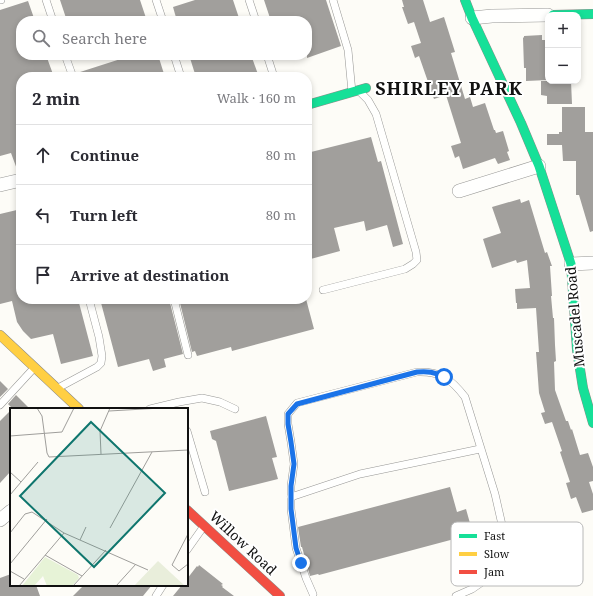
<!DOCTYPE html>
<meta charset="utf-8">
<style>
body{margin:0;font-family:"Noto Serif",serif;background:#f7f7f7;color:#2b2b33}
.controls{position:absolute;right:12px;top:12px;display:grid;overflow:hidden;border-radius:8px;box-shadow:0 2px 6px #0003}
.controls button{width:36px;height:36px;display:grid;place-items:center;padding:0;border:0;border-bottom:1px solid #e1e1e2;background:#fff;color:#2b2b33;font:20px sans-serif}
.stop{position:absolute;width:12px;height:12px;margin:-9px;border:3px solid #1a73e8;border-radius:50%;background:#fff}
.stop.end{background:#1a73e8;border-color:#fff;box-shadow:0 1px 4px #0008}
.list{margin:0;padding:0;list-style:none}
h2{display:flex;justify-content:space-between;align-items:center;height:52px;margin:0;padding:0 16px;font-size:17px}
h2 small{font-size:13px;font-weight:400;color:#7c7c81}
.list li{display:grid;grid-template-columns:26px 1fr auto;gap:12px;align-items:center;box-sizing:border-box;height:60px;padding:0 16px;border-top:1px solid #e1e1e2}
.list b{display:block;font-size:15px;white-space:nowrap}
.list em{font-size:13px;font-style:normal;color:#7c7c81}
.icon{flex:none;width:22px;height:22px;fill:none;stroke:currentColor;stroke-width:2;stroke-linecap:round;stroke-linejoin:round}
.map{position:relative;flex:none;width:593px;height:596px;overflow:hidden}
.search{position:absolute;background:#fff;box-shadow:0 2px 6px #0003;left:16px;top:16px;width:296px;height:44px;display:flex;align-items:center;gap:10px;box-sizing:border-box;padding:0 14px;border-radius:16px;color:#7c7c81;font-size:15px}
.panel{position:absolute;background:#fff;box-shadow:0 2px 6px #0003;left:16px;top:72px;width:296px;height:232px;border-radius:16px}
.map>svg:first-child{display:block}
</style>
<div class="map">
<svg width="593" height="596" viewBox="0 0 593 596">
<rect width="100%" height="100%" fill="#fdfcf7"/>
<g fill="#a19f9c">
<polygon points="60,0 140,0 147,21 67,21"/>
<polygon points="195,0 233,0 240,21 177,21 173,7"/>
<polygon points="264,0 326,0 341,46 307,58 307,21 271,21"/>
<polygon points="402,0 423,0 430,22 444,17 455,52 451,53 465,99 470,97 473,107 485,103 494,130 495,130 496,133 503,131 509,151 507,152 510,160 498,164 495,158 463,169 459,156 455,158 451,146 461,143 446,95 434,99 419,56 415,58 411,46 421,43 414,22 408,24 402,7 404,7"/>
<polygon points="28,1 35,21 21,21 21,55 46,55 54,77 21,77 21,172 18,172 11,153 0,156 0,10"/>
<polygon points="542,35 542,40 548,40 548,80 526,81 526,68 524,68 523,38 524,37 524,36"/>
<polygon points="133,55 158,55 165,77 78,77 77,73"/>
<polygon points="189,55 251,55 259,77 196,77"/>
<polygon points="541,81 571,81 572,104 547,104 547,96 541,95"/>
<polygon points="562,107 585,107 585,132 593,132 593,231 590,232 579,195 576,195 576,161 563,161 562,145 547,145 547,134 559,134 559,132 562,132"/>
<polygon points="371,137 378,162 381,161 403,244 393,247 387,225 366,231 364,221 334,228 340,251 307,260 307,153"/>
<polygon points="520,199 521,203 529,200 545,253 547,252 552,266 550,266 552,296 551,296 553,318 554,318 555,345 556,361 554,362 555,390 566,421 568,421 571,430 572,429 580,455 588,453 593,467 593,481 589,482 593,494 593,510 582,513 576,497 571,499 566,483 570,482 560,452 562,451 552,422 545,424 541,413 545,412 539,393 536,352 539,352 536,308 517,309 517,303 516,303 515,289 530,288 527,260 517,263 516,260 492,268 483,239 501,233 492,207"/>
<polygon points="21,209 21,299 78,299 93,356 61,364 53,334 31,339 23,331 17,322 12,301 0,304 0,214"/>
<polygon points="100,299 169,299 183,354 164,359 166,367 153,371 149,359 118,367"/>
<polygon points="179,299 306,299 314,329 232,351 231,347 197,356 195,351 192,352"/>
<polygon points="0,381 8,389 0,397"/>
<polygon points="16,395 30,409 13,409 8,404"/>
<polygon points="11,410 11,471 0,483 0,421"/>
<polygon points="266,416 277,457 272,458 278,479 229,491 216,441 212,439 210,431"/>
<polygon points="450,487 457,512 466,509 473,534 319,575 318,574 310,576 302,547 301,547 298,527"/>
<polygon points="199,565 223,584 221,585 223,586 222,587 234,596 173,596 182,585 187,585 187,579 197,566 198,567"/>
<polygon points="11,574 11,585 36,585 40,596 0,596 0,578"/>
<polygon points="84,585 152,585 143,596 73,596"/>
</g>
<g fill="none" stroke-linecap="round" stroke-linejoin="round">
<defs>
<g id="lane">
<polyline points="0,0 1,0"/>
<polyline points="46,0 53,21"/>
<polyline points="156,0 163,21"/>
<polyline points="249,0 256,21"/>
<polyline points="333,0 348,50 352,92"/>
<polyline points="65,55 73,77"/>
<polyline points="174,55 181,77"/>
<polyline points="267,55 274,77"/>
<polyline points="323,290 405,269 413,264 417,260 416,252 376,114 368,100 359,91"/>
<polyline points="174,299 188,355"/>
<polyline points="58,388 97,367 101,363 102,356 99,337 89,299"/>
<polyline points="0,405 34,368"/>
<polyline points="150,409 179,402 202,398 220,402 235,409"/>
<polyline points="187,431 205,492"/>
<polyline points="291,497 360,474 480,449"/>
<polyline points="187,550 204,526"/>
<path d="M313,594L306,578L296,548L291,509V486L294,464L291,442L288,424V414L297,403L417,372C441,371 451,379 465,397L495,494L505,538L504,553L500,564L485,580L472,589L456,596"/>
<polyline points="156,596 163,585"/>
</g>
<g id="street">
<polyline points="472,18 492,16 548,15"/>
<polyline points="0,185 21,180"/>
<polyline points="459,191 539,166"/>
<polyline points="571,264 593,263"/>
<polyline points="0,520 11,511"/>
</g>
<g id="fast">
<polyline points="465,0 472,18 521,123 539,166 571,264 577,350 583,388 593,423"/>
<polyline points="553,15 593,14"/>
<polyline points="307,105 366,88"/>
</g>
<polyline id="slow" points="0,335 79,409"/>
<polyline id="jam" points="187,510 280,596"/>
</defs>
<use href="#lane" stroke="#979795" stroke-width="8"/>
<use href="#street" stroke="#979795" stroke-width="14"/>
<use href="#fast" stroke="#8e8d8b" stroke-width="10"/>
<use href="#slow" stroke="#8e8d8b" stroke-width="10"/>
<use href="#jam" stroke="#8e8d8b" stroke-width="10"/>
<use href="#lane" stroke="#fffffe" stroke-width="7"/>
<use href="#street" stroke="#fffffe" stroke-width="13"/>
<use href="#fast" stroke="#16e098" stroke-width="9"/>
<use href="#slow" stroke="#ffcf43" stroke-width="9"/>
<use href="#jam" stroke="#f24e42" stroke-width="9"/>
</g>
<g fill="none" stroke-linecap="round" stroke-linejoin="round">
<path stroke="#1a73e8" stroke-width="5" d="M301,563L296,548L291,509V486L294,464L291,442L288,424V414L297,404L417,372C428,371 434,372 444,377"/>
</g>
<g text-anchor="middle" stroke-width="4" stroke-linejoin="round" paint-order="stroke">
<g font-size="14" fill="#111" stroke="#fff">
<text transform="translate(575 317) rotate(-95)" y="5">Muscadel Road</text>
<text transform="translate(243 543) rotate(43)" y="5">Willow Road</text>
</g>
<g font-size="18" font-weight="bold" letter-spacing="1" fill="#111" stroke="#fff">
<text x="449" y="95">SHIRLEY PARK</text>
</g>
</g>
<g transform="translate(10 408)">
<rect width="178" height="178" fill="#fdfcf7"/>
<path d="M35,149L68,167L69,170L62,178H37L33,168L24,178H12Z" fill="#e7f3d7"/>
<path d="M148,153L175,178H124Z" fill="#e9eedb"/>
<path fill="none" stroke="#9f9e9b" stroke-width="1" d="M27,0L32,8L37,45L39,49L178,42M99,3L151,0M0,28L52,24L64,0M91,46L90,23L100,0M0,64L11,74M0,87L28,54M100,120L142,44M0,125L15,106L22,104L54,125L138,162M178,126L162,157L169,163L178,156M70,132L76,119M35,147L72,168M0,156L37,111M0,163L14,171M9,178L54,125M63,178L96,142M106,178L126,156"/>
<path fill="#0f766e" fill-opacity="0.15" stroke="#0f766e" stroke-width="2" d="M81,14L155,85L84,159L10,88Z"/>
<rect width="178" height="178" fill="none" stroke="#111" stroke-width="2"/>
</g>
<rect x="451" y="522" width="132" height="64" rx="6" fill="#fff" stroke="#b8b8b8" stroke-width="1"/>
<rect x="459" y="534" width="18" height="4" fill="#16e098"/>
<rect x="459" y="552" width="18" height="4" fill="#ffcf43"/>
<rect x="459" y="570" width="18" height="4" fill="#f24e42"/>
<g font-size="11" fill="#111">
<text x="484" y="540">Fast</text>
<text x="484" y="558">Slow</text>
<text x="484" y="576">Jam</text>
</g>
</svg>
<div class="controls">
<button>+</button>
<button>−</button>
</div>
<div class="stop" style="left:444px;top:377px"></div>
<div class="stop end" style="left:301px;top:563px"></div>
<div class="search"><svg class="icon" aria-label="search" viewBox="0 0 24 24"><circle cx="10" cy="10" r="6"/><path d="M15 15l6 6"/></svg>Search here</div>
<section class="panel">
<h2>2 min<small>Walk · 160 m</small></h2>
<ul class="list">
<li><svg class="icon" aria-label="ahead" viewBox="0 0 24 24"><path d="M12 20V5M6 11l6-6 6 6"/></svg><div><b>Continue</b></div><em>80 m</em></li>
<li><svg class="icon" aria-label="left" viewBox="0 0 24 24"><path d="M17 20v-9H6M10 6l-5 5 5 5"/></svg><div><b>Turn left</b></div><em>80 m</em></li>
<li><svg class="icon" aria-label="arrive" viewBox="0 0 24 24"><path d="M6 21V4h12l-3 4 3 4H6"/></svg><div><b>Arrive at destination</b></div></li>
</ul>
</section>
</div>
